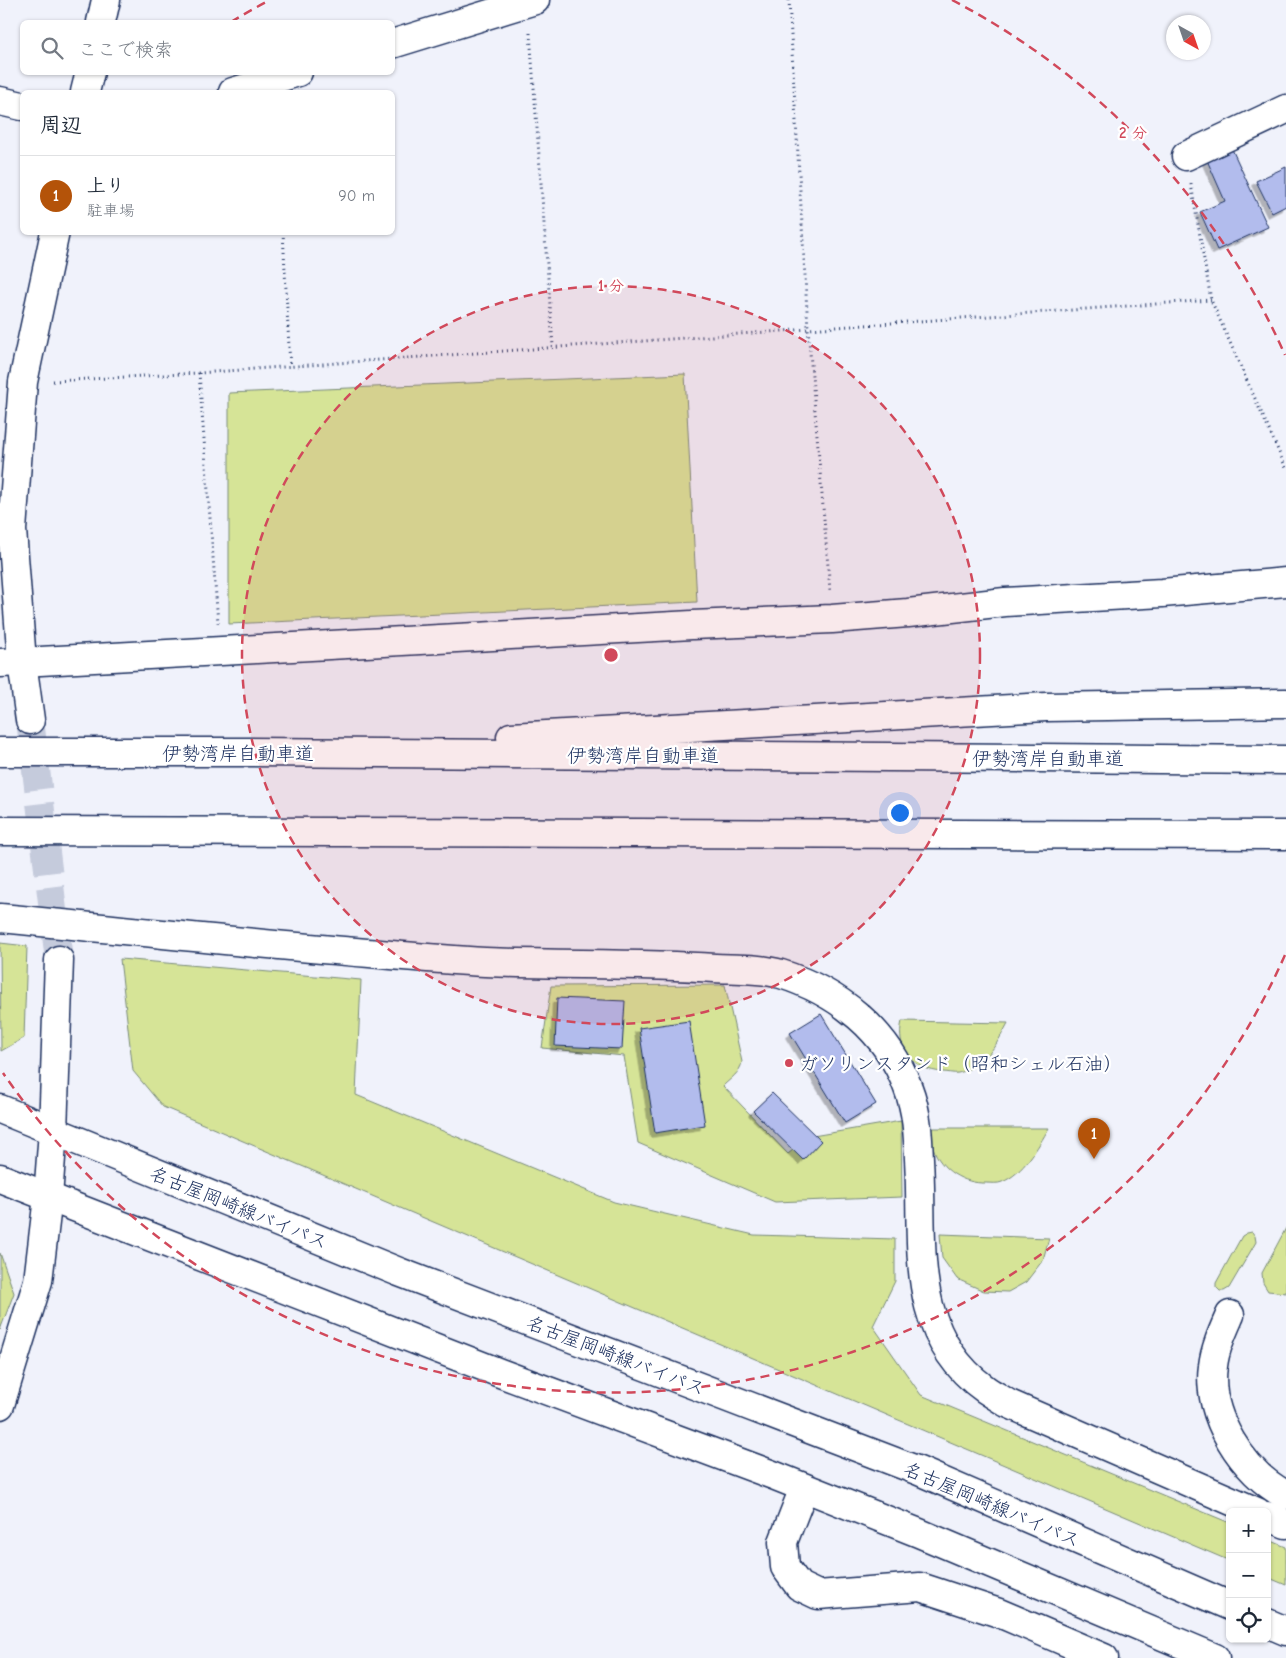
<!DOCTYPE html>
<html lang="ja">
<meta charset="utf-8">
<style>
body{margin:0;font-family:"Comic Neue","Klee One",sans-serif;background:#f2f2f3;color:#1f2937}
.controls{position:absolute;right:15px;bottom:15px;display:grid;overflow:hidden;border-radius:8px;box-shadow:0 1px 4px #0004}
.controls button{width:45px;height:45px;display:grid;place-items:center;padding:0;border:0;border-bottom:1px solid #e0e1e3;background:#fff;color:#1f2937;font:25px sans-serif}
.compass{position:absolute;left:1166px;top:15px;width:45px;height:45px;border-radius:50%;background:#fff;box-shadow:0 1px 4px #0004;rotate:140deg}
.you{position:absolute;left:899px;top:812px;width:18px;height:18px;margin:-12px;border:4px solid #fff;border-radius:50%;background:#1a73e8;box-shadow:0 0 0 8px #1a73e833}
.badge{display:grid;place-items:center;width:32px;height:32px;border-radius:50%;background:#b45309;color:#fff;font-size:16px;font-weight:700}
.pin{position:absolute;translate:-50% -41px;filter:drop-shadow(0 1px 2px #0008)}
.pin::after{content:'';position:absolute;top:26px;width:18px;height:15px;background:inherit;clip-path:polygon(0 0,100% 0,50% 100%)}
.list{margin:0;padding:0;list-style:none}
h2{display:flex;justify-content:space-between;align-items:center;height:65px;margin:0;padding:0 20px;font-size:21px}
h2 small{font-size:16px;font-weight:400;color:#747a83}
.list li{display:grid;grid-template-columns:32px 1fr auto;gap:15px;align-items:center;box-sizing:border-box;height:80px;padding:0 20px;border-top:1px solid #e0e1e3}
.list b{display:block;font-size:19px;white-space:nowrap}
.list p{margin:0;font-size:16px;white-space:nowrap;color:#747a83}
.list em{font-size:16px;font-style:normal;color:#747a83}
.icon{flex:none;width:28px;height:28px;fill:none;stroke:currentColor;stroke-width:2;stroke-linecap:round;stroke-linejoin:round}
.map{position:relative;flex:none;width:1286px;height:1658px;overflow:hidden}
.search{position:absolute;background:#fff;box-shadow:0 1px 4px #0004;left:20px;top:20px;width:375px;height:55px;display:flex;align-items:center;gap:12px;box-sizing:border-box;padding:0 18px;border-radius:8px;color:#747a83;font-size:19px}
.panel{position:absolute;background:#fff;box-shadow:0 1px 4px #0004;left:20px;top:90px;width:375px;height:145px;border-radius:8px}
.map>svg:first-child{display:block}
</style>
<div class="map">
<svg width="1286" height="1658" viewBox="0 0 1286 1658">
<defs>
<filter id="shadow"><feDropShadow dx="-4.5" dy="4.5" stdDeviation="0" flood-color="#0004"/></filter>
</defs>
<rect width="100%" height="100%" fill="#f0f2fb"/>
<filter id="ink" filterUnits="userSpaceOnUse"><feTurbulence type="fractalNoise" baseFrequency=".02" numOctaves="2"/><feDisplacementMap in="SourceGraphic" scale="10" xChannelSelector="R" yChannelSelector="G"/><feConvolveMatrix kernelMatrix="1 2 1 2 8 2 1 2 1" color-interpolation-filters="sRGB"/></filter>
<g filter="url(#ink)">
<g fill="#d6e497" stroke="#788a7a">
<polygon points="685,374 697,602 229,624 229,393"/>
<polygon points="0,943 27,946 24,1038 1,1051"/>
<polygon points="120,959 361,980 356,1095 614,1202 754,1235 895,1239 895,1281 873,1326 921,1395 1230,1523 1230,1561 163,1107 133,1071"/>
<path d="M725,985L742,1062C740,1073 731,1078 723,1086L788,1154L805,1140L813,1136L901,1121L902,1197L775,1202L638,1143L624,1056L542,1048L551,986Z"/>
<path d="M902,1021L1008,1023C1001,1036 992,1054 979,1063C974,1067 964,1072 958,1073C954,1074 948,1072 943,1072C914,1070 895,1050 902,1021Z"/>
<path d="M930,1128H1049C1038,1147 1023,1174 1002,1182C998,1184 991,1183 986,1183C964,1184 940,1170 933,1147C931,1142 931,1134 930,1128Z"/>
<polygon points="1286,1228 1286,1293 1268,1291 1263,1283 1262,1273"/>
<polygon points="1252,1232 1255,1236 1256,1242 1229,1288 1224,1291 1220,1291 1216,1287 1216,1283 1242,1236 1247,1233"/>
<polygon points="940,1234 1049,1238 1043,1260 1026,1282 1008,1292 984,1291 957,1279 942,1258"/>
<polygon points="0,1253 14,1293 0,1330"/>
<polygon points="1267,1539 1286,1547 1286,1585 1267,1577"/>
</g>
<g fill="#b2bced" stroke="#1b2f5e" filter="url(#shadow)">
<polygon points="1231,147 1268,227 1217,250 1200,212 1225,201 1206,158"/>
<polygon points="1286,167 1286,206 1272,213 1256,181"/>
<polygon points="557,998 625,1001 622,1049 555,1046"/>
<polygon points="821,1014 876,1104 845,1123 790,1033"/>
<polygon points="689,1021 705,1125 655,1133 639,1028"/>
<polygon points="772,1093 821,1141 803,1160 753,1111"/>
</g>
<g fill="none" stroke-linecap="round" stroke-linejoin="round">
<polyline stroke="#c5cbdc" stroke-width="28" stroke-dasharray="28 14" stroke-linecap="butt" points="30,720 59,960"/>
<defs>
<g id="minor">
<polyline points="392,44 535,0"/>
<polyline points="233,92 298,72"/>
<polyline points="0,101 22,106"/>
<polyline points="1186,156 1286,109"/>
<polyline points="0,663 22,662"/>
<polyline points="0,1405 38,1281 48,1197 53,1131"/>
<polyline points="804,1488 783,1542 785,1567 799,1586 818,1595 920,1587 999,1613 1104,1658"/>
</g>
<g id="tertiary">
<polyline points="101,22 106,0"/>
<polyline points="85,92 90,72"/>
<polyline points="22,662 692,625 832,619 908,613 1005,602 1162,593 1286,582"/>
<polyline points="30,720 22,662 12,530 23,382 55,232"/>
<polyline points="53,1131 59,960"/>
</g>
<g id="primary">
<polyline points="0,1109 399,1272 919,1471 1230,1606"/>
<polyline points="0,1178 500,1373 773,1475 919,1533 1215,1658"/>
<polyline points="1267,1623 1286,1631"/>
</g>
<g id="motorway">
<polyline points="511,737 1046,707 1286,703"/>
<polyline points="0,752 250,752 1286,760"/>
<polyline points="0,831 1286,835"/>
<path d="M0,918C127,930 253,944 380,954C415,957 450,960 485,962C562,965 639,963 715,968C736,969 761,968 781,974C838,992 887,1030 908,1088C917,1111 918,1135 919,1159C924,1242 907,1333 985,1389C992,1394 1000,1398 1007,1403L1257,1512"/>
<path d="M1230,1315C1223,1331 1215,1348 1213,1366C1206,1415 1243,1473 1286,1495"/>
<polyline points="1267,1516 1286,1524"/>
</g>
</defs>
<use href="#minor" stroke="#1b2f5e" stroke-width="31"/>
<use href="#tertiary" stroke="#1b2f5e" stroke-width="31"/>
<use href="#primary" stroke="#1b2f5e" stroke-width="31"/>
<use href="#motorway" stroke="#1b2f5e" stroke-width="31"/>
<g stroke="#1b2f5e" stroke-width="3" stroke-dasharray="1 4" stroke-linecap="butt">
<polyline points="789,0 808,328 830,590"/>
<polyline points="530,33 553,346"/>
<polyline points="1191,184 1211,300 1286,468"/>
<polyline points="283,232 290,366"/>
<polyline points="199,373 218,623"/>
<polyline points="53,381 199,373 1211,300"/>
</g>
<use href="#minor" stroke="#fff" stroke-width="28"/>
<use href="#tertiary" stroke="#fff" stroke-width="28"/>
<use href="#primary" stroke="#fff" stroke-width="28"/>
<use href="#motorway" stroke="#fff" stroke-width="28"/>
</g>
</g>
<circle cx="611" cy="655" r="369" fill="#d1495b" fill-opacity=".12"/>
<g fill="none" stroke="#d1495b" stroke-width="2.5" stroke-dasharray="9 6">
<circle cx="611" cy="655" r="369"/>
<path d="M1285 955A738 738 0 0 1 3 1073M231 22A738 738 0 0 1 270 0M952 0A738 738 0 0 1 1285 355"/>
</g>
<circle fill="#d1495b" stroke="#fff" stroke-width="2" cx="789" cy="1063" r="5"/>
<g text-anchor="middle" stroke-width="4.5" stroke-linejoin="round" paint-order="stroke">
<g font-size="19" fill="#1b2f5e" stroke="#fff">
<text x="238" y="760">伊勢湾岸自動車道</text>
<text x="643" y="762">伊勢湾岸自動車道</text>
<text x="1048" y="765">伊勢湾岸自動車道</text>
<text transform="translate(239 1207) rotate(22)" y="7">名古屋岡崎線バイパス</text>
<text transform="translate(616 1355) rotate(21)" y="7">名古屋岡崎線バイパス</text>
<text transform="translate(992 1504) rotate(23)" y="7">名古屋岡崎線バイパス</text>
</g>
<g font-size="19" fill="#1b2f5e" stroke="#fff" text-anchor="start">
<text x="799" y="1070">ガソリンスタンド（昭和シェル石油）</text>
</g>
</g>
<circle cx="611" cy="655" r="8" fill="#d1495b" stroke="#fff" stroke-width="2.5"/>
<g font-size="15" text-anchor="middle" font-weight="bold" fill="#d1495b" stroke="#fff" stroke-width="4.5" stroke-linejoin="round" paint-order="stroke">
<text x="1133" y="138">2 分</text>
<text x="611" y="291">1 分</text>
</g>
</svg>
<div class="controls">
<button>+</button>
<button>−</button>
<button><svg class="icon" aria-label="locate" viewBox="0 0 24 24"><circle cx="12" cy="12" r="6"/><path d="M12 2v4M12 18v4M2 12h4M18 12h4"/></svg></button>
</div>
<svg class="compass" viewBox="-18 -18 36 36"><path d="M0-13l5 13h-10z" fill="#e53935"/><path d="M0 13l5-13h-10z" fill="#747a83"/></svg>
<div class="you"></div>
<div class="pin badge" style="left:1094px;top:1159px">1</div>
<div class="search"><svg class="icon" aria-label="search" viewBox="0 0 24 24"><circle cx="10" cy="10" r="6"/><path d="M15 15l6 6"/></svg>ここで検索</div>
<section class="panel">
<h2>周辺<small></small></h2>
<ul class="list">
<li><span class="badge">1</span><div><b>上り</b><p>駐車場</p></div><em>90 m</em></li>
</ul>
</section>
</div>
